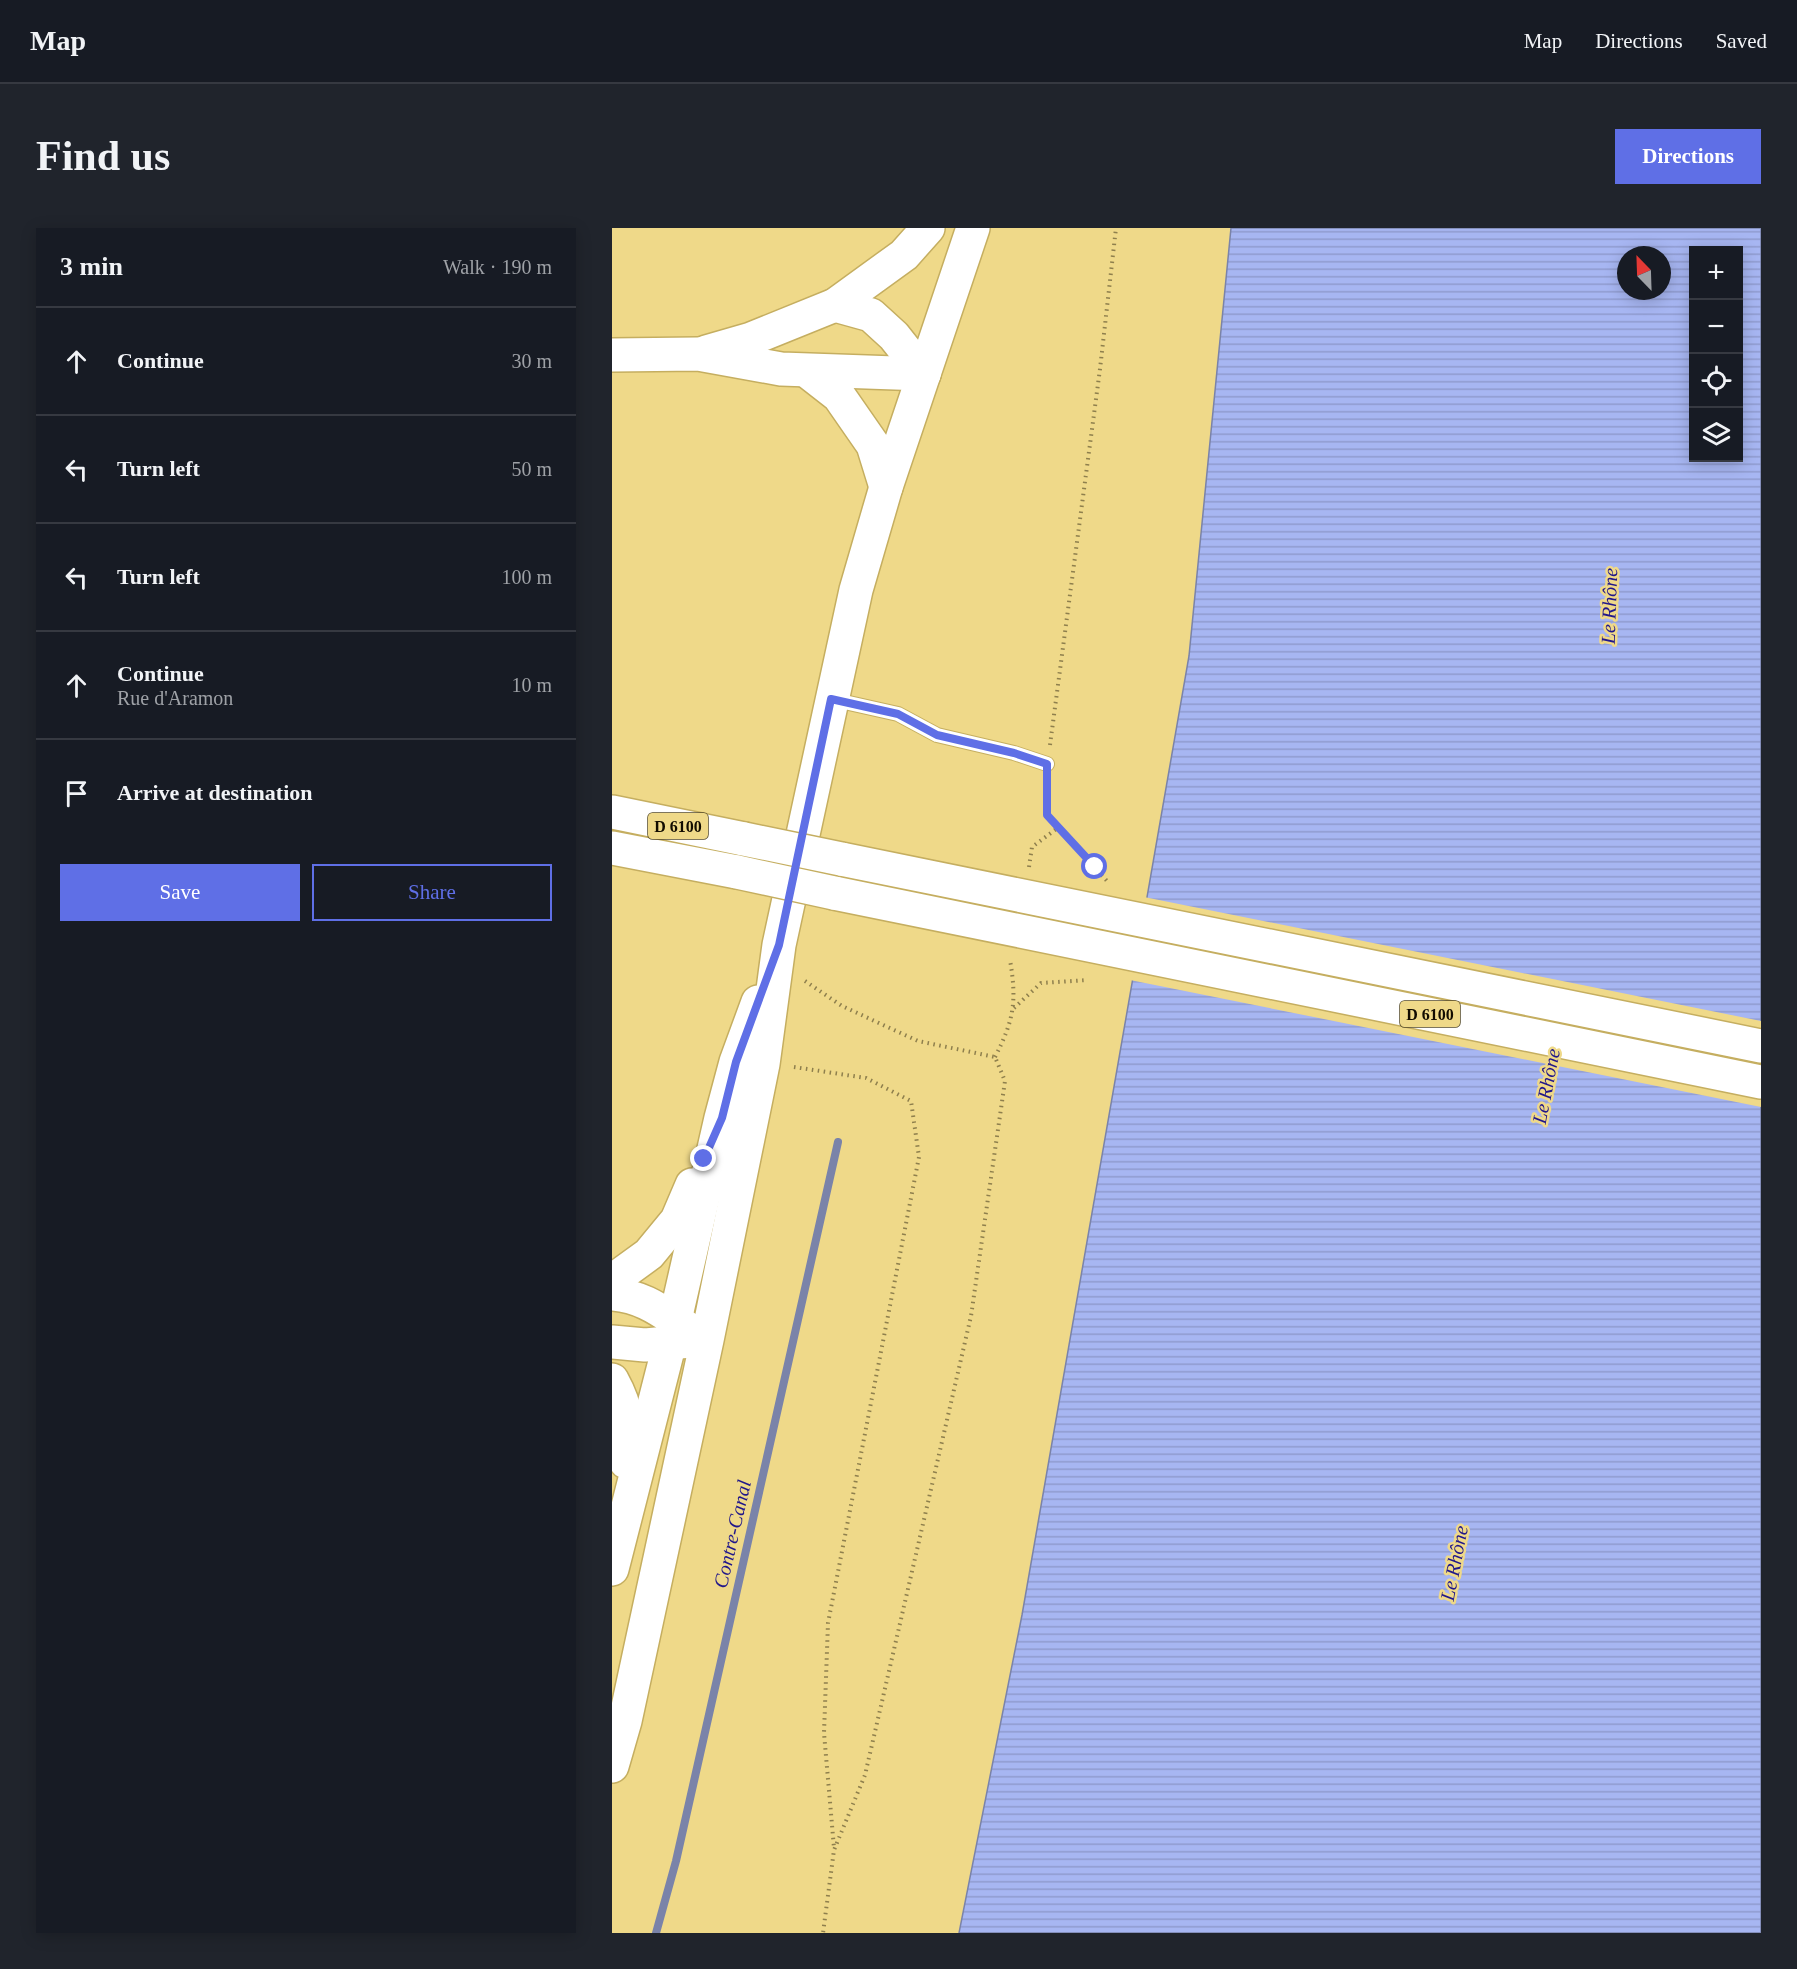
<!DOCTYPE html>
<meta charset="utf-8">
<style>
body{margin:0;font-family:Georgia,serif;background:#20242c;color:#f1f3f6}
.controls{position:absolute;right:18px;top:18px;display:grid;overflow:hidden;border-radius:0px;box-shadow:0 3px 15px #0003}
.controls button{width:54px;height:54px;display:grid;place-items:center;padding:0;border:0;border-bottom:2px solid #363941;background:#171b24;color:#f1f3f6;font:30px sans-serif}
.compass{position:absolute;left:1005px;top:18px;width:54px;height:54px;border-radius:50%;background:#171b24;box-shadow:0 3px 15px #0003;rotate:337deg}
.stop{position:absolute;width:18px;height:18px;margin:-14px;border:4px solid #5f6fe6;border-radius:50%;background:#fff}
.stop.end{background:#5f6fe6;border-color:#fff;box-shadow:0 2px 6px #0008}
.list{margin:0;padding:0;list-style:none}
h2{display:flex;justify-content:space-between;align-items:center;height:78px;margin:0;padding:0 24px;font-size:26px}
h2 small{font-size:20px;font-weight:400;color:#9ea1a6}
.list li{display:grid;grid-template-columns:39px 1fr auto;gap:18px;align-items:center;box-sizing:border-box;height:108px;padding:0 24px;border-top:2px solid #363941}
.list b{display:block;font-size:22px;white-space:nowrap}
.list p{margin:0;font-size:20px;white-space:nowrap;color:#9ea1a6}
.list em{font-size:20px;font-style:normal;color:#9ea1a6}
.actions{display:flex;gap:12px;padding:18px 24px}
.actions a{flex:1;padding:14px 0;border:2px solid #5f6fe6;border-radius:0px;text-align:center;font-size:21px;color:#5f6fe6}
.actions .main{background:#5f6fe6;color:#fff}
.icon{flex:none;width:33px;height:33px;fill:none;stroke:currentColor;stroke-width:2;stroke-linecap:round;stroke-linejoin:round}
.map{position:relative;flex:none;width:1149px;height:1705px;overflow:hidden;border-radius:0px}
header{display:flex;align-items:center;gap:36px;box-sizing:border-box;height:84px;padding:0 30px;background:#171b24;border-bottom:2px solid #363941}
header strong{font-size:28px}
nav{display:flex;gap:33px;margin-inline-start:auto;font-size:21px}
.intro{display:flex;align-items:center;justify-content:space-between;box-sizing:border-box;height:144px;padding:0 36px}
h1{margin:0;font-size:42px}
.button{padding:15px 27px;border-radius:0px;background:#5f6fe6;color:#fff;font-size:21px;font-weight:700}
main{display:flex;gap:36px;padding:0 36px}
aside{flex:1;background:#171b24;border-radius:0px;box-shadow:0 3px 15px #0003}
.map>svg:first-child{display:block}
</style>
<header>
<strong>Map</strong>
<nav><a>Map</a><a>Directions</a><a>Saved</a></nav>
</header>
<div class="intro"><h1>Find us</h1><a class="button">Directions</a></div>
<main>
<aside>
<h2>3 min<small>Walk · 190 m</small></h2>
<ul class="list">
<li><svg class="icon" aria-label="ahead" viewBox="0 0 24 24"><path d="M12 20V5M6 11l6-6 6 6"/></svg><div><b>Continue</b></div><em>30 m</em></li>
<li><svg class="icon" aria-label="left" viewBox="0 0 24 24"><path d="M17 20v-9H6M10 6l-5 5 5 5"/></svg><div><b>Turn left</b></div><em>50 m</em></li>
<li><svg class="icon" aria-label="left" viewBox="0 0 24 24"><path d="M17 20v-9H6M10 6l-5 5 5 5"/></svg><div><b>Turn left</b></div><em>100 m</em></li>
<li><svg class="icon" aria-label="ahead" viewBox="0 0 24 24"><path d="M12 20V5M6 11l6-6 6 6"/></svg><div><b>Continue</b><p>Rue d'Aramon</p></div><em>10 m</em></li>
<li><svg class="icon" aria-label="arrive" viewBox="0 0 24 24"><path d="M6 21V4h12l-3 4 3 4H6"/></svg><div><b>Arrive at destination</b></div></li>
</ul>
<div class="actions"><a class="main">Save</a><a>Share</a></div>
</aside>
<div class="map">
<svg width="1149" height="1705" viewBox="0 0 1149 1705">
<defs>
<pattern id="water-rules" width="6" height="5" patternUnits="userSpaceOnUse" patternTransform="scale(1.5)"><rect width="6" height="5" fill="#a7b6f2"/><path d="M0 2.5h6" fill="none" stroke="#8f9bce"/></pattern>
</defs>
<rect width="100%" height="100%" fill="#efd989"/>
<path fill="url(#water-rules)" stroke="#7a83a9" stroke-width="1.5" fill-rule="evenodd" d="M619,0H1149V1705H347L410,1387L577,428ZM1082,22H1126V230H1082ZM1014,27H1050V63H1014Z"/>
<polygon fill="#efd989" points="532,669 1149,793 1149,879 518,752"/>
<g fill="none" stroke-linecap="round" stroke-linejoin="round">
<polyline stroke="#7a83a9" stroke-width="8" points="44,1705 64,1633 226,914"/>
<defs>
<polyline id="lane" points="219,471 286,486 325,507 402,525 435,536"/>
<g id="secondary">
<polyline points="223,77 259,87 282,108 312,146"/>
<polyline points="94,124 139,111 223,77 292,27 316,0"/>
<polyline points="0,127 86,126 169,141 312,146"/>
<polyline points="195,143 227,168 261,217 274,259"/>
<polyline points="0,1053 37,1026 65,992 80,957"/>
<path d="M0,1066C35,1069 52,1086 80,1103"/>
<polyline points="0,1114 33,1117 79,1113"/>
<path d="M0,1152C16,1181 18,1201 14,1234"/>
<polyline points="0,1341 58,1114 109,890 124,834 146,774"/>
<polyline points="0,1538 13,1493 95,1112 151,836 167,717 244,362 274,259 361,0"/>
</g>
<g id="primary">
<polyline points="0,584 132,611"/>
<polyline points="0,620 125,644"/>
<polyline points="229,631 1149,818"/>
<polyline points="222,665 1149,854"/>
</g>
</defs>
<use href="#lane" stroke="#c5ae60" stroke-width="16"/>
<use href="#secondary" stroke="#c5ae60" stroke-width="36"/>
<use href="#primary" stroke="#c5ae60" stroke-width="36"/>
<g stroke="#8e7f4d" stroke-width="4" stroke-dasharray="1.5 4.5" stroke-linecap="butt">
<polyline points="438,517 488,141 504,0"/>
<polyline points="435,554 435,587 495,653"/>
<polyline points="417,639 420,619 447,599"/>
<polyline points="193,753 230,778 306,813 383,829 393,853 359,1088 253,1547 222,1622 211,1705"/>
<polyline points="402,780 429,755 476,752"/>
<path d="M383,829C402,792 405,773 398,732"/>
<polyline points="182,839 254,850 299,873 307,929 216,1395 212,1505 222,1620"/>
</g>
<use href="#lane" stroke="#fff" stroke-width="14"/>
<use href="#secondary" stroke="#fff" stroke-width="33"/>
<use href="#primary" stroke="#fff" stroke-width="33"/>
<defs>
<g id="primary-bridge">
<polyline points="132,611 229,631"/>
<polyline points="125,644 222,665"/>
</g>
</defs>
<use href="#primary-bridge" stroke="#c5ae60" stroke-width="36" stroke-linecap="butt"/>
<use href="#primary-bridge" stroke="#fff" stroke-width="33"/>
</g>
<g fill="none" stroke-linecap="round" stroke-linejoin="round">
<polyline stroke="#5f6fe6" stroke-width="8" points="92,931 110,890 124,834 167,717 219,471 286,486 325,507 402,525 435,536 435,587 483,639"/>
</g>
<g text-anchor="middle" stroke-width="5" stroke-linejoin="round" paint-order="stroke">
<g fill="#efd989" stroke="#544a29" stroke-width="1.5">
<rect x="36" y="585" width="60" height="26" rx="4.5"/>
<rect x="788" y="773" width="60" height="26" rx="4.5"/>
</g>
<g font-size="16" font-weight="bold" fill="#120c00">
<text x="66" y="604">D 6100</text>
<text x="818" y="792">D 6100</text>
</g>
<g font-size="20" font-style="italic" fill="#21178a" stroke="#efd989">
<text transform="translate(997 378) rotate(-88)" y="7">Le Rhône</text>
<text transform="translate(934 858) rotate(-79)" y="7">Le Rhône</text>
<text transform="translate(120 1306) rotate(-77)" y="7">Contre-Canal</text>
<text transform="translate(842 1335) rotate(-79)" y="7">Le Rhône</text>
</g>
</g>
</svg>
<div class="controls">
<button>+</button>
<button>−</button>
<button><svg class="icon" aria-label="locate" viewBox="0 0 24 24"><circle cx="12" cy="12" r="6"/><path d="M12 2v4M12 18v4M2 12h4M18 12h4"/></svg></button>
<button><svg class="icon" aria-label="layers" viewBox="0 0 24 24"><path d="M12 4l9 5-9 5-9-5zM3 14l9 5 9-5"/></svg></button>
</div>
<svg class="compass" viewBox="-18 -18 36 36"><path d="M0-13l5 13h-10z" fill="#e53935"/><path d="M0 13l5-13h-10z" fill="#9ea1a6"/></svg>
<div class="stop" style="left:483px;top:639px"></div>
<div class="stop end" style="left:92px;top:931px"></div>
</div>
</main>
